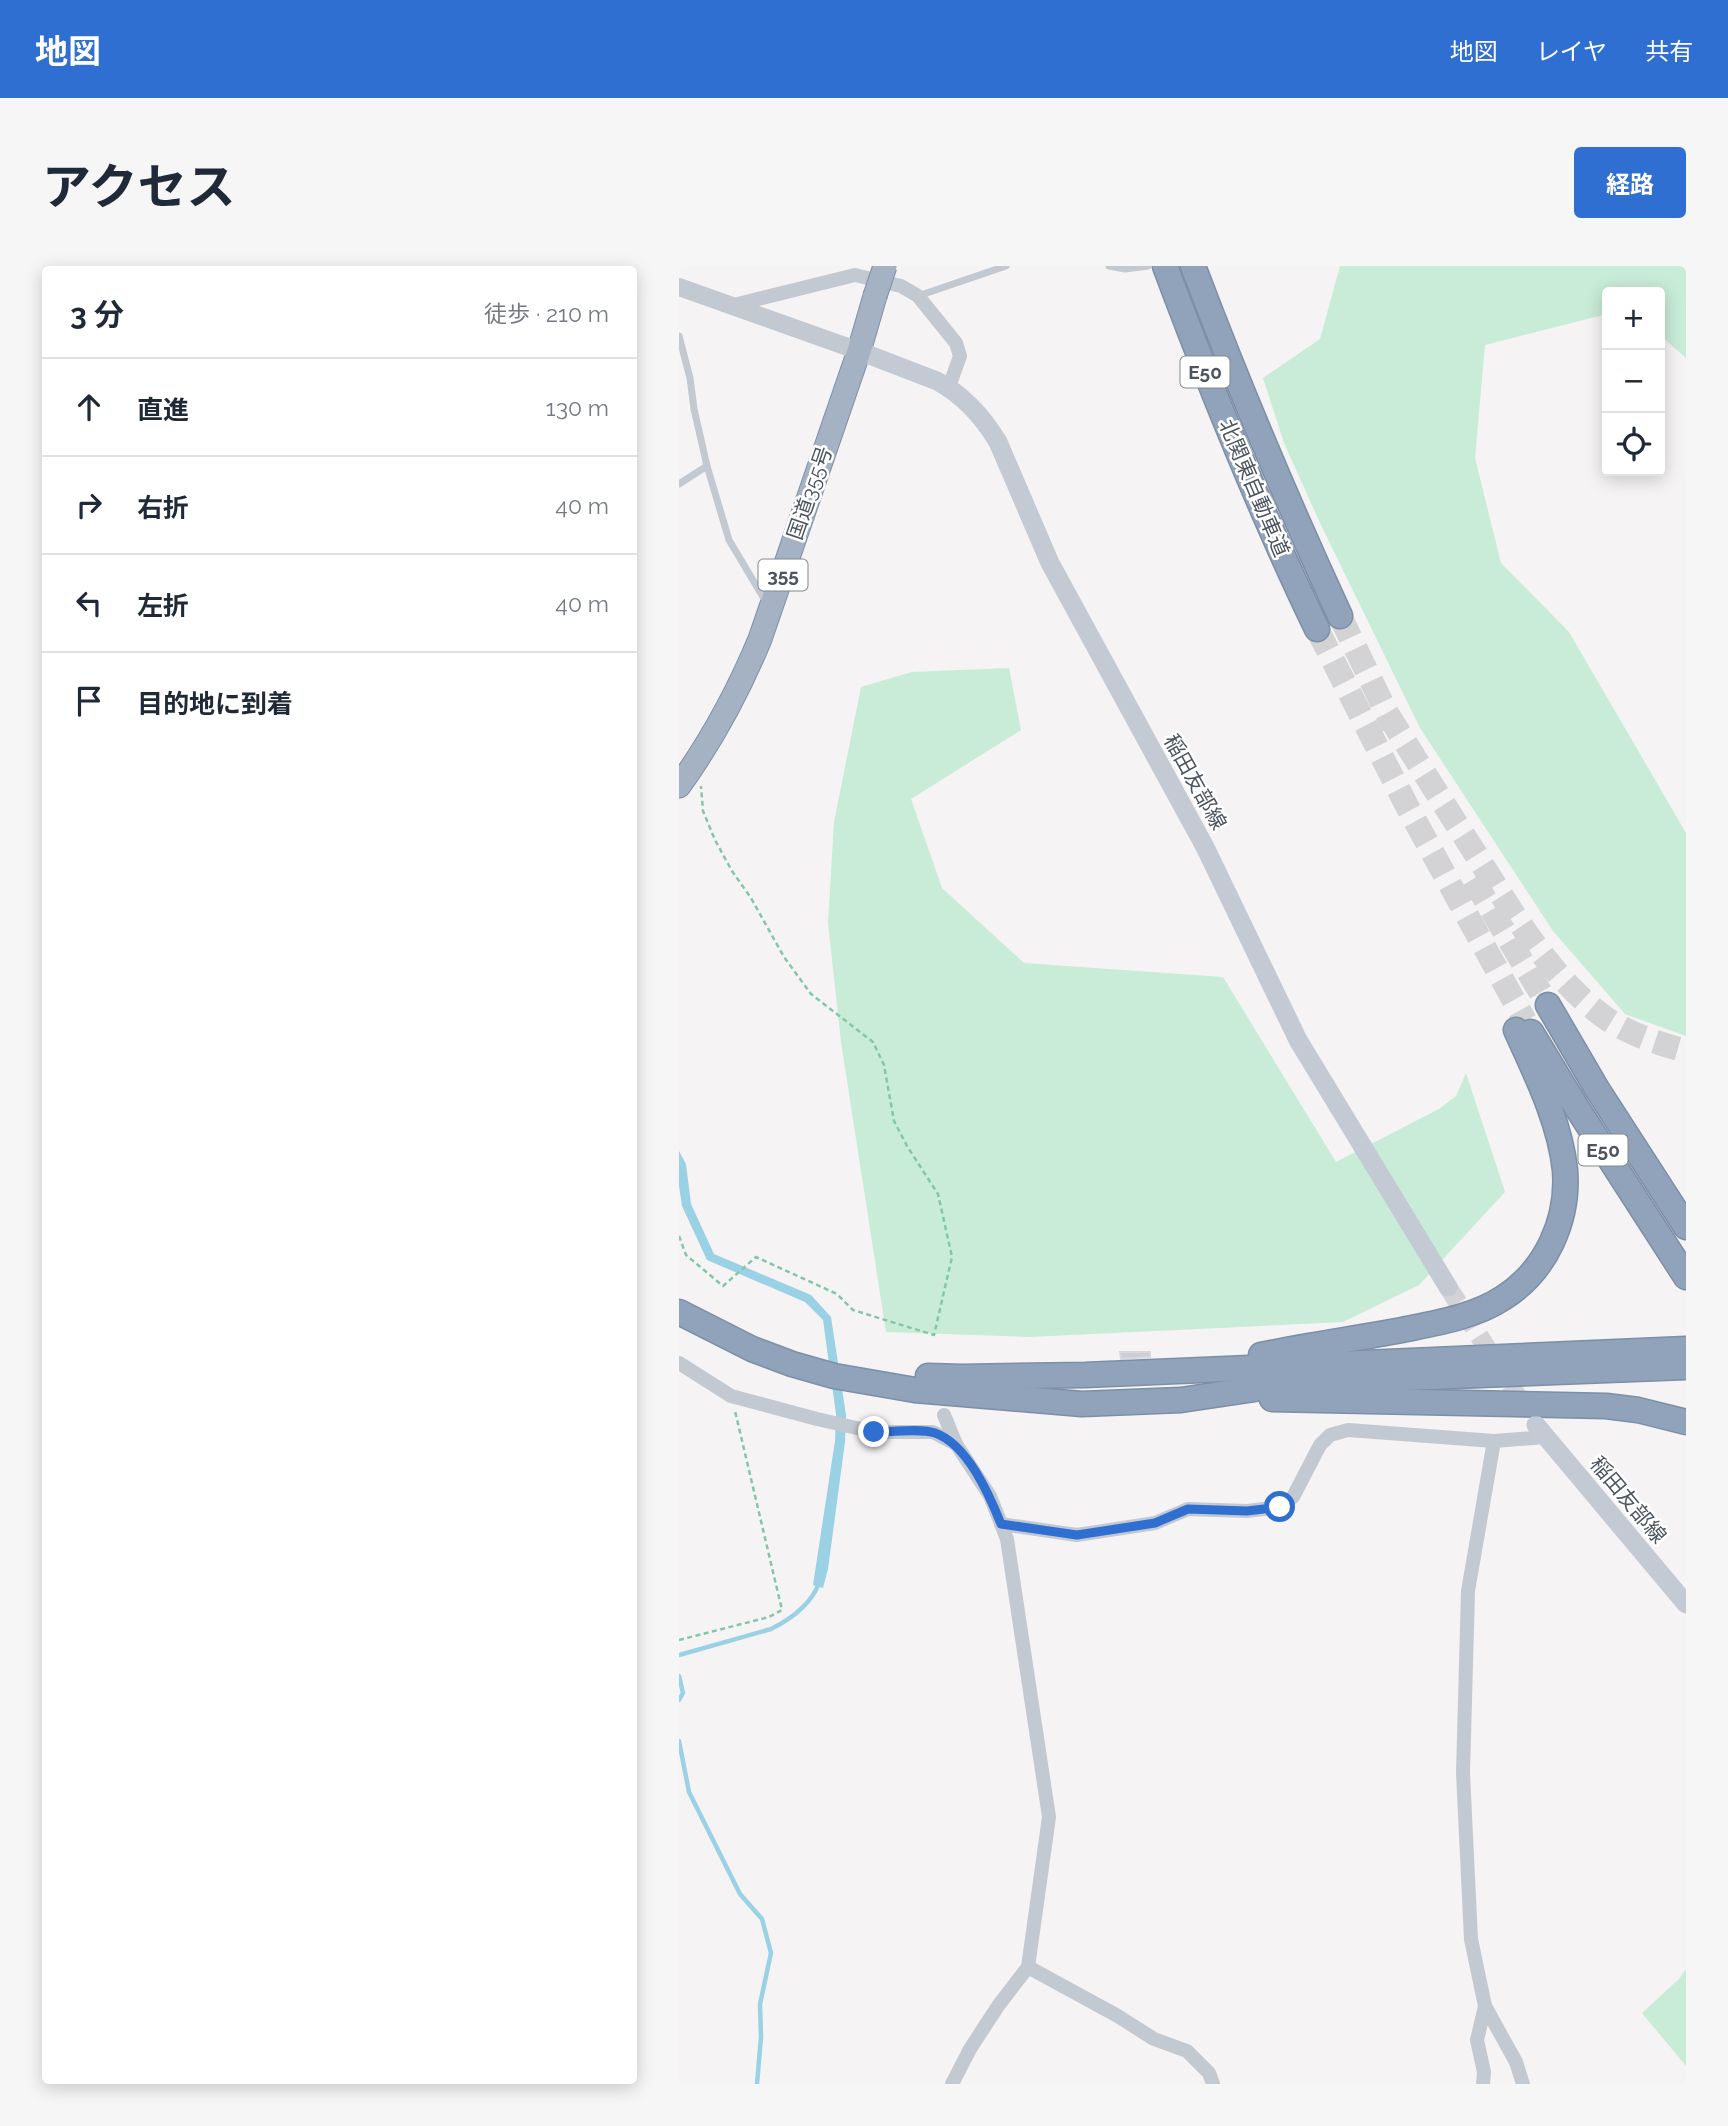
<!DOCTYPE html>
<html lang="ja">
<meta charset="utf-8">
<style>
body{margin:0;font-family:Raleway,"Noto Sans JP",sans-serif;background:#f6f6f7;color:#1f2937}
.controls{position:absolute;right:21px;top:21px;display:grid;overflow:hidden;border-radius:7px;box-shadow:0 4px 18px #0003}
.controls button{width:63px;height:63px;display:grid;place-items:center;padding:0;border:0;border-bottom:2px solid #e0e1e3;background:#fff;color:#1f2937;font:35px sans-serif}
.stop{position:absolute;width:21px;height:21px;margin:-16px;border:5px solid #306fd2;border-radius:50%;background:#fff}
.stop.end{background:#306fd2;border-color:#fff;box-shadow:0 2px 7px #0008}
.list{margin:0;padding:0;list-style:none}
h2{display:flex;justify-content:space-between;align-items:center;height:91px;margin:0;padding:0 28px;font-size:30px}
h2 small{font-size:23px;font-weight:400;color:#747a83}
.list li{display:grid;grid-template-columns:46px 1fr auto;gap:21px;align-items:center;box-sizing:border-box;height:98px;padding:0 28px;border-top:2px solid #e0e1e3}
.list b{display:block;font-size:26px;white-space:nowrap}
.list em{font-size:23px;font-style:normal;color:#747a83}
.icon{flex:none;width:38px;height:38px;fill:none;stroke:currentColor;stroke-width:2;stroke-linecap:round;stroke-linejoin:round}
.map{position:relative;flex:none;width:1007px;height:1818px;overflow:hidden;border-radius:7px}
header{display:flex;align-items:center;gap:42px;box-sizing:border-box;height:98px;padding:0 35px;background:#306fd2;color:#fff}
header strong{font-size:33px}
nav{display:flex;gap:38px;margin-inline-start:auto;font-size:24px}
.intro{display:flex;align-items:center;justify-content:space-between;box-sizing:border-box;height:168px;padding:0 42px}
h1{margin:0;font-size:49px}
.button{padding:18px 32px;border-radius:7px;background:#306fd2;color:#fff;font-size:24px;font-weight:700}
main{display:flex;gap:42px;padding:0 42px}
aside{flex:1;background:#fff;border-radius:7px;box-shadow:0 4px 18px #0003}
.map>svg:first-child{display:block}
</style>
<header>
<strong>地図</strong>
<nav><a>地図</a><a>レイヤ</a><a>共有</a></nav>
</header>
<div class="intro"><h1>アクセス</h1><a class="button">経路</a></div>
<main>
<aside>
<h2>3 分<small>徒歩 · 210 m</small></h2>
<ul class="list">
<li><svg class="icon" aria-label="ahead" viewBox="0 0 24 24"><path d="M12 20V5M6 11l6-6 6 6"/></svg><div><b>直進</b></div><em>130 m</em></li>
<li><svg class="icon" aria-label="right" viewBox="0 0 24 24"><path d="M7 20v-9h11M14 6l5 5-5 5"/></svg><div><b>右折</b></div><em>40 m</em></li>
<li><svg class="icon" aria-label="left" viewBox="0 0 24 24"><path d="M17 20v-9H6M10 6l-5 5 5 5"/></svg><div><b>左折</b></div><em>40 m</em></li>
<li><svg class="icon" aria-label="arrive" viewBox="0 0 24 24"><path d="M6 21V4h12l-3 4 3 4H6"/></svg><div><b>目的地に到着</b></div></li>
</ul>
</aside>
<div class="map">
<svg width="1007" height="1818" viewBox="0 0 1007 1818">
<rect width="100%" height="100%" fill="#f5f3f3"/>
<g fill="#c8ecd7">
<polygon points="661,0 1007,0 1007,92 981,69 981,26 928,26 928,48 806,79 796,192 822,297 890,366 1007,567 1007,770 946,748 874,665 741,462 641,257 605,177 584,112 641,73"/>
<polygon points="330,402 342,464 232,533 263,622 345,697 544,711 657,896 760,843 777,830 787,807 826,926 740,1019 664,1056 350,1071 207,1066 162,776 149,657 155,556 182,421 233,406"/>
<polygon points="1007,1703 1007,1800 963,1747 1000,1713"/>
</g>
<polygon fill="#9ad1e4" points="0,885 7,898 12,938 35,988 132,1029 152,1051 167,1149 166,1176 149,1303 144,1322 134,1319 156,1175 157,1148 144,1054 126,1036 28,994 3,940 0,920"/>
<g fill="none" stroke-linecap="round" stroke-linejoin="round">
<g stroke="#9ad1e4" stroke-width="4.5">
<path d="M0,1389L92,1363C112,1353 132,1339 140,1317"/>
<polyline points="0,1410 4,1427 0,1434"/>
<polyline points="0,1475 10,1526 61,1628 83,1653 92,1687 81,1738 82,1771 78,1818"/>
</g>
</g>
<polygon fill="#cdcfd4" stroke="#d8d9dd" stroke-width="2" points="441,1086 471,1086 471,1091 442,1093"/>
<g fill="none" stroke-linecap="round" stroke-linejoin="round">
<polyline stroke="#d3d3d5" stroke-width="19" stroke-dasharray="19 10" stroke-linecap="butt" points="769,1021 849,1147"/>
<g stroke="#d3d3d5" stroke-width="24" stroke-dasharray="24 12" stroke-linecap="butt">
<polyline points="661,350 714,460"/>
<polyline points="638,363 729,542 846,755"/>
<path d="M708,447C737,494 766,540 796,587C832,644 872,714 928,753C952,769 979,777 1007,785"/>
<polyline points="794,613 869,739"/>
</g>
<defs>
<path id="trunk" d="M0,520C33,474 59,426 81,373L180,85L196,30"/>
<g id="motorway">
<path d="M486,0C532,123 581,245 638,363"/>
<path d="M514,0C559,119 608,235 661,350"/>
<polyline points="869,739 918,823 1007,961"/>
<polyline points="852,766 898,842 1007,1011"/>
<polyline points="0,1046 73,1083 113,1098 155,1110 236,1124 403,1138 502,1134 623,1116 1007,1101"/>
<path d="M582,1089C629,1079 676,1073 723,1064C757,1057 795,1051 824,1032C867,1005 890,954 886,904C881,856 857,808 837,764"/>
<polyline points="249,1110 283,1111 406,1109 1007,1083"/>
<polyline points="593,1133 927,1140 959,1144 1007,1156"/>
</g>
</defs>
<use href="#trunk" stroke="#7c8fa7" stroke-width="25"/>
<use href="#motorway" stroke="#7c8fa7" stroke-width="27"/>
<g stroke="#83c7a8" stroke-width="2.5" stroke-dasharray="5 3.5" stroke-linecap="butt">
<polyline points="0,970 7,989 44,1020 77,991 158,1028 174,1044 255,1069 273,991 259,928 228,880 215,855 205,799 194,776 132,728 105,691 72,632 53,605 36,574 24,545 22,520"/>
<polyline points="0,1374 90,1351 103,1344 56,1145"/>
</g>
<g stroke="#c3c9d0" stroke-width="7">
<polyline points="430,0 446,3 469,0"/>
<polyline points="239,30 327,0"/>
<polyline points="0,70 11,112 15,143 28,200 0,218"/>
<polyline points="28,200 50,274 87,336"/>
</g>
<g stroke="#c3c9d0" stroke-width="14">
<polyline points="51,40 176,9 222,20 239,30 277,77 281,90 270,121"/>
<polyline points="0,1097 52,1130 138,1153 195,1166 254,1166 277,1178"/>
<polyline points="265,1149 277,1178 311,1230 328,1273 370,1551 349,1701 319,1740 291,1783 273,1818"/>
<polyline points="815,1175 789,1325 784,1507 792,1673 806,1740 837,1796 844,1818"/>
<polyline points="322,1258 398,1269 476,1257 509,1243 568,1245 601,1241 614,1231 641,1179 651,1169 669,1164 815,1175 866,1171"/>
<polyline points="349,1701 437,1749 475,1773 508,1785 530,1807 534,1818"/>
<polyline points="804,1818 805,1806 798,1774 806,1740"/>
</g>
<polyline stroke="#c3c9d0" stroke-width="18" points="0,21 180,85"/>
<g stroke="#c3cad4" stroke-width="19">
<path d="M180,85L258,115C284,129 304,151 319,176L371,297L526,581L619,774L769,1021"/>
<polyline points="857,1159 1007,1338"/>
</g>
<use href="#trunk" stroke="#a4b2c4" stroke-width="23"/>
<use href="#motorway" stroke="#91a3bb" stroke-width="24"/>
<defs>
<polyline id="trunk-bridge" points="196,30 206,0"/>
</defs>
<use href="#trunk-bridge" stroke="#7c8fa7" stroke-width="25" stroke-linecap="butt"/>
<use href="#trunk-bridge" stroke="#a4b2c4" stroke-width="23"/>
</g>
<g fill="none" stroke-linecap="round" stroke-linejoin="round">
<path stroke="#306fd2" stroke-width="9" d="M195,1166C209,1166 244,1162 256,1167C288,1178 310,1228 322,1258L398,1269L476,1257L509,1243L568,1245L601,1241"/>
</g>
<g text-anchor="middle" stroke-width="5" stroke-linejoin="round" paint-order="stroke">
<g fill="#fff" stroke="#82888f" stroke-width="2">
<rect x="501.5" y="90.5" width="49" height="31" rx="5"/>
<rect x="79.5" y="293.5" width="49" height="31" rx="5"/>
<rect x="899.5" y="868.5" width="49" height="31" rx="5"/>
</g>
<g font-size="19" font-weight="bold" fill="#4c555f">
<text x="526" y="113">E50</text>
<text x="104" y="316">355</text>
<text x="924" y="891">E50</text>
</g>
<g font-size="21" fill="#4c555f" stroke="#fff">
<text transform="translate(575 222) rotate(67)" y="7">北関東自動車道</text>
<text transform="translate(131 227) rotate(-71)" y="7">国道355号</text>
<text transform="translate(516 516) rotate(61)" y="7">稲田友部線</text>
<text transform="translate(949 1234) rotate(50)" y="7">稲田友部線</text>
</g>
</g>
</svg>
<div class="controls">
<button>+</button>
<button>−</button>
<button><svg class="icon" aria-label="locate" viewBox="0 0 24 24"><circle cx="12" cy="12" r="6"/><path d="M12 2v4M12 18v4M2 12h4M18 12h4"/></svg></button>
</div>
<div class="stop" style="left:601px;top:1241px"></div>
<div class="stop end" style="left:195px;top:1166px"></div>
</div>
</main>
